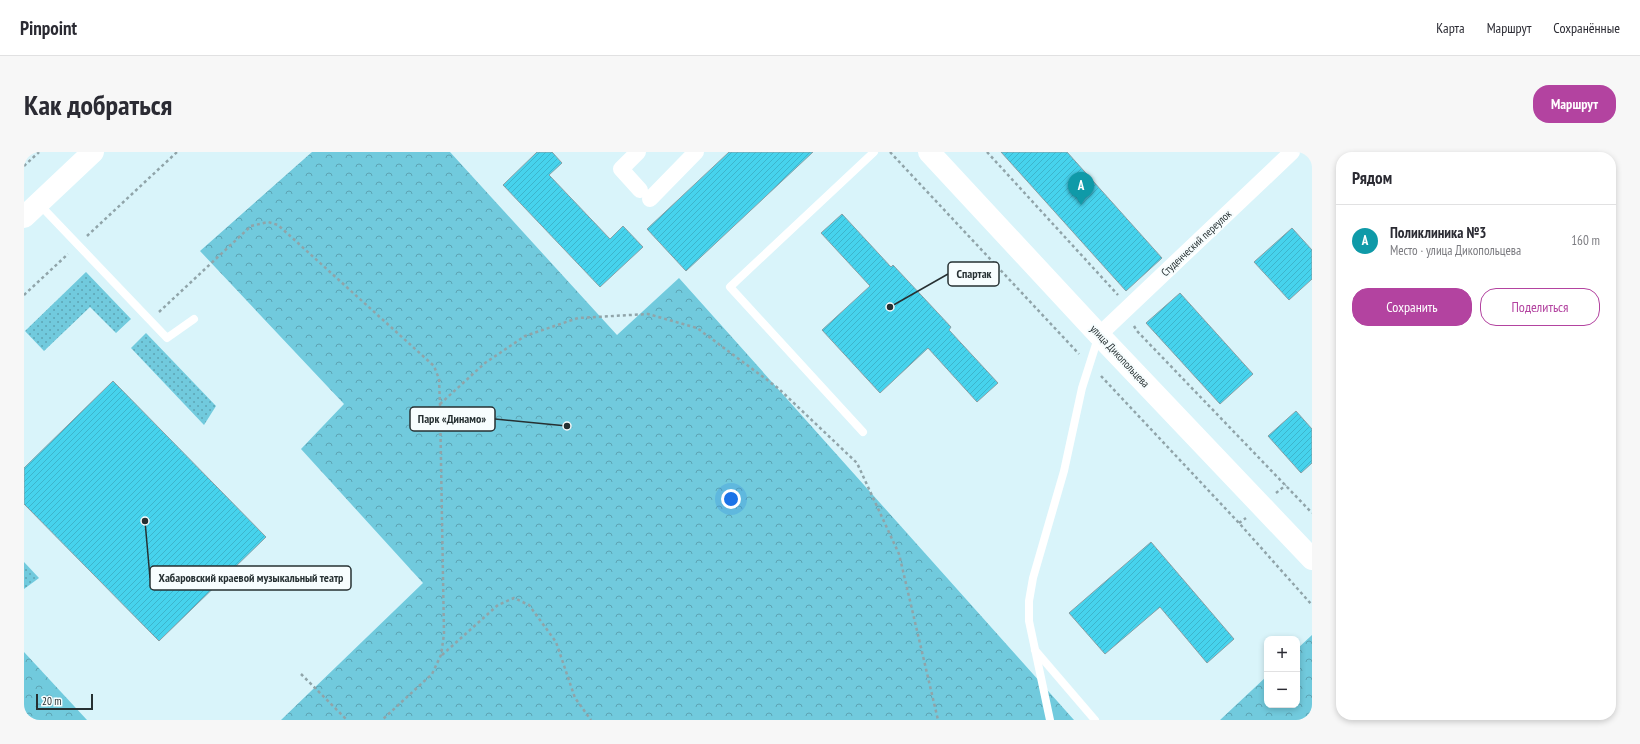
<!DOCTYPE html>
<html lang="ru">
<meta charset="utf-8">
<style>
body{margin:0;font-family:"PT Sans Narrow",sans-serif;background:#f7f7f7;color:#2b2b33}
.controls{position:absolute;right:12px;bottom:12px;display:grid;overflow:hidden;border-radius:8px;box-shadow:0 2px 6px #0003}
.controls button{width:36px;height:36px;display:grid;place-items:center;padding:0;border:0;border-bottom:1px solid #e1e1e2;background:#fff;color:#2b2b33;font:20px sans-serif}
.scale{position:absolute;left:12px;bottom:10px;width:57px;box-sizing:border-box;padding-left:4px;border:2px solid #263032;border-top:0;font-size:11px;line-height:14px;white-space:nowrap;color:#263032;-webkit-text-stroke:3px #f7fdfe;paint-order:stroke}
.you{position:absolute;left:707px;top:347px;width:14px;height:14px;margin:-10px;border:3px solid #fff;border-radius:50%;background:#1a73e8;box-shadow:0 0 0 6px #1a73e833}
.badge{display:grid;place-items:center;width:26px;height:26px;border-radius:50%;background:#b343a0;color:#fff;font-size:13px;font-weight:700}
.pin{position:absolute;translate:-50% -33px;filter:drop-shadow(0 1px 2px #0008)}
.pin::after{content:'';position:absolute;top:21px;width:14px;height:12px;background:inherit;clip-path:polygon(0 0,100% 0,50% 100%)}
.list{margin:0;padding:0;list-style:none}
h2{display:flex;justify-content:space-between;align-items:center;height:52px;margin:0;padding:0 16px;font-size:17px}
h2 small{font-size:13px;font-weight:400;color:#7c7c81}
.list li{display:grid;grid-template-columns:26px 1fr auto;gap:12px;align-items:center;box-sizing:border-box;height:72px;padding:0 16px;border-top:1px solid #e1e1e2}
.list b{display:block;font-size:15px;white-space:nowrap}
.list p{margin:0;font-size:13px;white-space:nowrap;color:#7c7c81}
.list em{font-size:13px;font-style:normal;color:#7c7c81}
.actions{display:flex;gap:8px;padding:12px 16px}
.actions a{flex:1;padding:9px 0;border:1px solid #b343a0;border-radius:16px;text-align:center;font-size:14px;color:#b343a0}
.actions .main{background:#b343a0;color:#fff}
.map{position:relative;flex:none;width:1288px;height:568px;overflow:hidden;border-radius:16px}
header{display:flex;align-items:center;gap:24px;box-sizing:border-box;height:56px;padding:0 20px;background:#fff;border-bottom:1px solid #e1e1e2}
header strong{font-size:19px}
nav{display:flex;gap:22px;margin-inline-start:auto;font-size:14px}
.intro{display:flex;align-items:center;justify-content:space-between;box-sizing:border-box;height:96px;padding:0 24px}
h1{margin:0;font-size:28px}
.button{padding:10px 18px;border-radius:16px;background:#b343a0;color:#fff;font-size:14px;font-weight:700}
main{display:flex;gap:24px;padding:0 24px}
aside{flex:1;background:#fff;border-radius:16px;box-shadow:0 2px 6px #0003}
.map>svg:first-child{display:block}
</style>
<header>
<strong>Pinpoint</strong>
<nav><a>Карта</a><a>Маршрут</a><a>Сохранённые</a></nav>
</header>
<div class="intro"><h1>Как добраться</h1><a class="button">Маршрут</a></div>
<main>
<div class="map">
<svg width="1288" height="568" viewBox="0 0 1288 568">
<defs>
<pattern id="grass-dots" width="8" height="8" patternUnits="userSpaceOnUse"><rect width="8" height="8" fill="#71cadd"/><path d="M2 2h.1M6 6h.1" fill="none" stroke="#5da4b4" stroke-width="1.8" stroke-linecap="round"/></pattern>
<pattern id="forest-crowns" width="20" height="18" patternUnits="userSpaceOnUse"><rect width="20" height="18" fill="#71cadd"/><path d="M2 6a3 3 0 1 1 6 0M12 15a3 3 0 1 1 6 0" fill="none" stroke="#5da4b4"/></pattern>
<pattern id="building-hatch" width="6" height="6" patternUnits="userSpaceOnUse"><rect width="6" height="6" fill="#46d3ed"/><path d="M-1 1l2-2M0 6l6-6M5 7l2-2" fill="none" stroke="#3db5cc"/></pattern>
</defs>
<rect width="100%" height="100%" fill="#d9f4fa"/>
<g fill="url(#grass-dots)">
<polygon points="62,120 107,167 92,181 66,155 20,199 1,179"/>
<polygon points="122,181 192,254 180,273 107,196"/>
<polygon points="0,410 15,426 0,437"/>
</g>
<g fill="url(#forest-crowns)">
<polygon points="288,0 426,0 593,183 655,126 1050,568 257,568 399,431 277,297 320,252 176,99"/>
<polygon points="1288,483 1288,568 1196,568 1243,524 1243,553 1273,553 1273,497"/>
<polygon points="0,500 63,568 0,568"/>
</g>
<g fill="url(#building-hatch)" stroke="#87a0a6">
<polygon points="513,0 528,0 538,11 525,23 586,87 599,74 619,95 576,135 479,33"/>
<polygon points="705,0 789,0 662,119 623,77"/>
<polygon points="977,0 1043,0 1138,106 1102,139"/>
<polygon points="818,62 867,115 869,113 927,175 925,178 974,231 953,250 904,196 856,241 798,178 846,134 797,81"/>
<polygon points="1268,76 1288,98 1288,127 1265,148 1230,110"/>
<polygon points="1156,141 1229,222 1196,252 1122,171"/>
<polygon points="89,229 242,385 135,489 0,352 0,316"/>
<polygon points="1272,259 1288,277 1288,311 1277,321 1244,284"/>
<polygon points="1127,390 1210,487 1183,511 1136,455 1081,502 1045,461"/>
</g>
<g fill="none" stroke-linecap="round" stroke-linejoin="round">
<g stroke="#90a4a9" stroke-width="2.5" stroke-dasharray="3 3" stroke-linecap="butt">
<polyline points="866,0 1055,202"/>
<polyline points="963,0 1094,143"/>
<polyline points="0,14 15,0"/>
<polyline points="63,84 153,0"/>
<polyline points="0,143 44,102"/>
<polyline points="135,160 227,74 244,70 254,73 410,214 415,227 416,252 420,482 417,503 408,522 358,568"/>
<polyline points="1110,174 1113,179 1288,361"/>
<polyline points="1077,224 1215,371 1288,453"/>
<polyline points="416,252 461,211 501,184 554,166 624,162 673,176 754,236 833,311 875,402 914,568"/>
<polyline points="1252,341 1262,333"/>
<polyline points="1215,371 1222,366"/>
<polyline points="418,503 474,453 490,446 505,453 532,490 551,546 567,568"/>
<polyline points="277,522 323,568"/>
</g>
<g stroke="#fff" stroke-width="8">
<polyline points="15,52 143,186 170,167"/>
<polyline points="839,280 706,135 850,0"/>
<polyline points="1011,498 1071,568"/>
<polyline points="1026,568 1005,469 1005,449 1009,426 1040,319 1058,236 1074,186"/>
</g>
<g stroke="#fff" stroke-width="16">
<polyline points="614,0 597,17 616,38"/>
<polyline points="626,47 672,0"/>
<polyline points="1075,183 1268,0"/>
</g>
<polyline stroke="#fff" stroke-width="22" points="905,0 1075,183 1288,407"/>
<polyline stroke="#fff" stroke-width="22" points="0,65 69,0"/>
</g>
<g text-anchor="middle" stroke-width="4" stroke-linejoin="round" paint-order="stroke">
<g font-size="11" fill="#263032" stroke="#f7fdfe">
<text transform="translate(1172 91) rotate(-43)" y="4">Студенческий переулок</text>
<text transform="translate(1096 204) rotate(47)" y="4">улица Дикопольцева</text>
</g>
</g>
<path fill="none" stroke="#263032" stroke-width="1.5" d="M866 155L924 122M543 274L471 267M121 369L126 426"/>
<g fill="#263032" stroke="#f7fdfe" stroke-width="1.5">
<circle cx="866" cy="155" r="4"/>
<circle cx="543" cy="274" r="4"/>
<circle cx="121" cy="369" r="4"/>
</g>
<g fill="#f7fdfe" stroke="#263032" stroke-width="1.5">
<rect x="924" y="110" width="51" height="24" rx="4"/>
<rect x="386" y="255" width="85" height="24" rx="4"/>
<rect x="126" y="414" width="201" height="24" rx="4"/>
</g>
<g font-size="12" text-anchor="middle" font-weight="bold" fill="#263032">
<text x="950" y="126">Спартак</text>
<text x="428" y="271">Парк «Динамо»</text>
<text x="227" y="430">Хабаровский краевой музыкальный театр</text>
</g>
</svg>
<div class="controls">
<button>+</button>
<button>−</button>
</div>
<div class="scale">20 m</div>
<div class="you"></div>
<div class="pin badge" style="left:1057px;top:53px;background:#0f9aa8">A</div>
</div>
<aside>
<h2>Рядом<small></small></h2>
<ul class="list">
<li><span class="badge" style="background:#0f9aa8">A</span><div><b>Поликлиника №3</b><p>Место · улица Дикопольцева</p></div><em>160 m</em></li>
</ul>
<div class="actions"><a class="main">Сохранить</a><a>Поделиться</a></div>
</aside>
</main>
